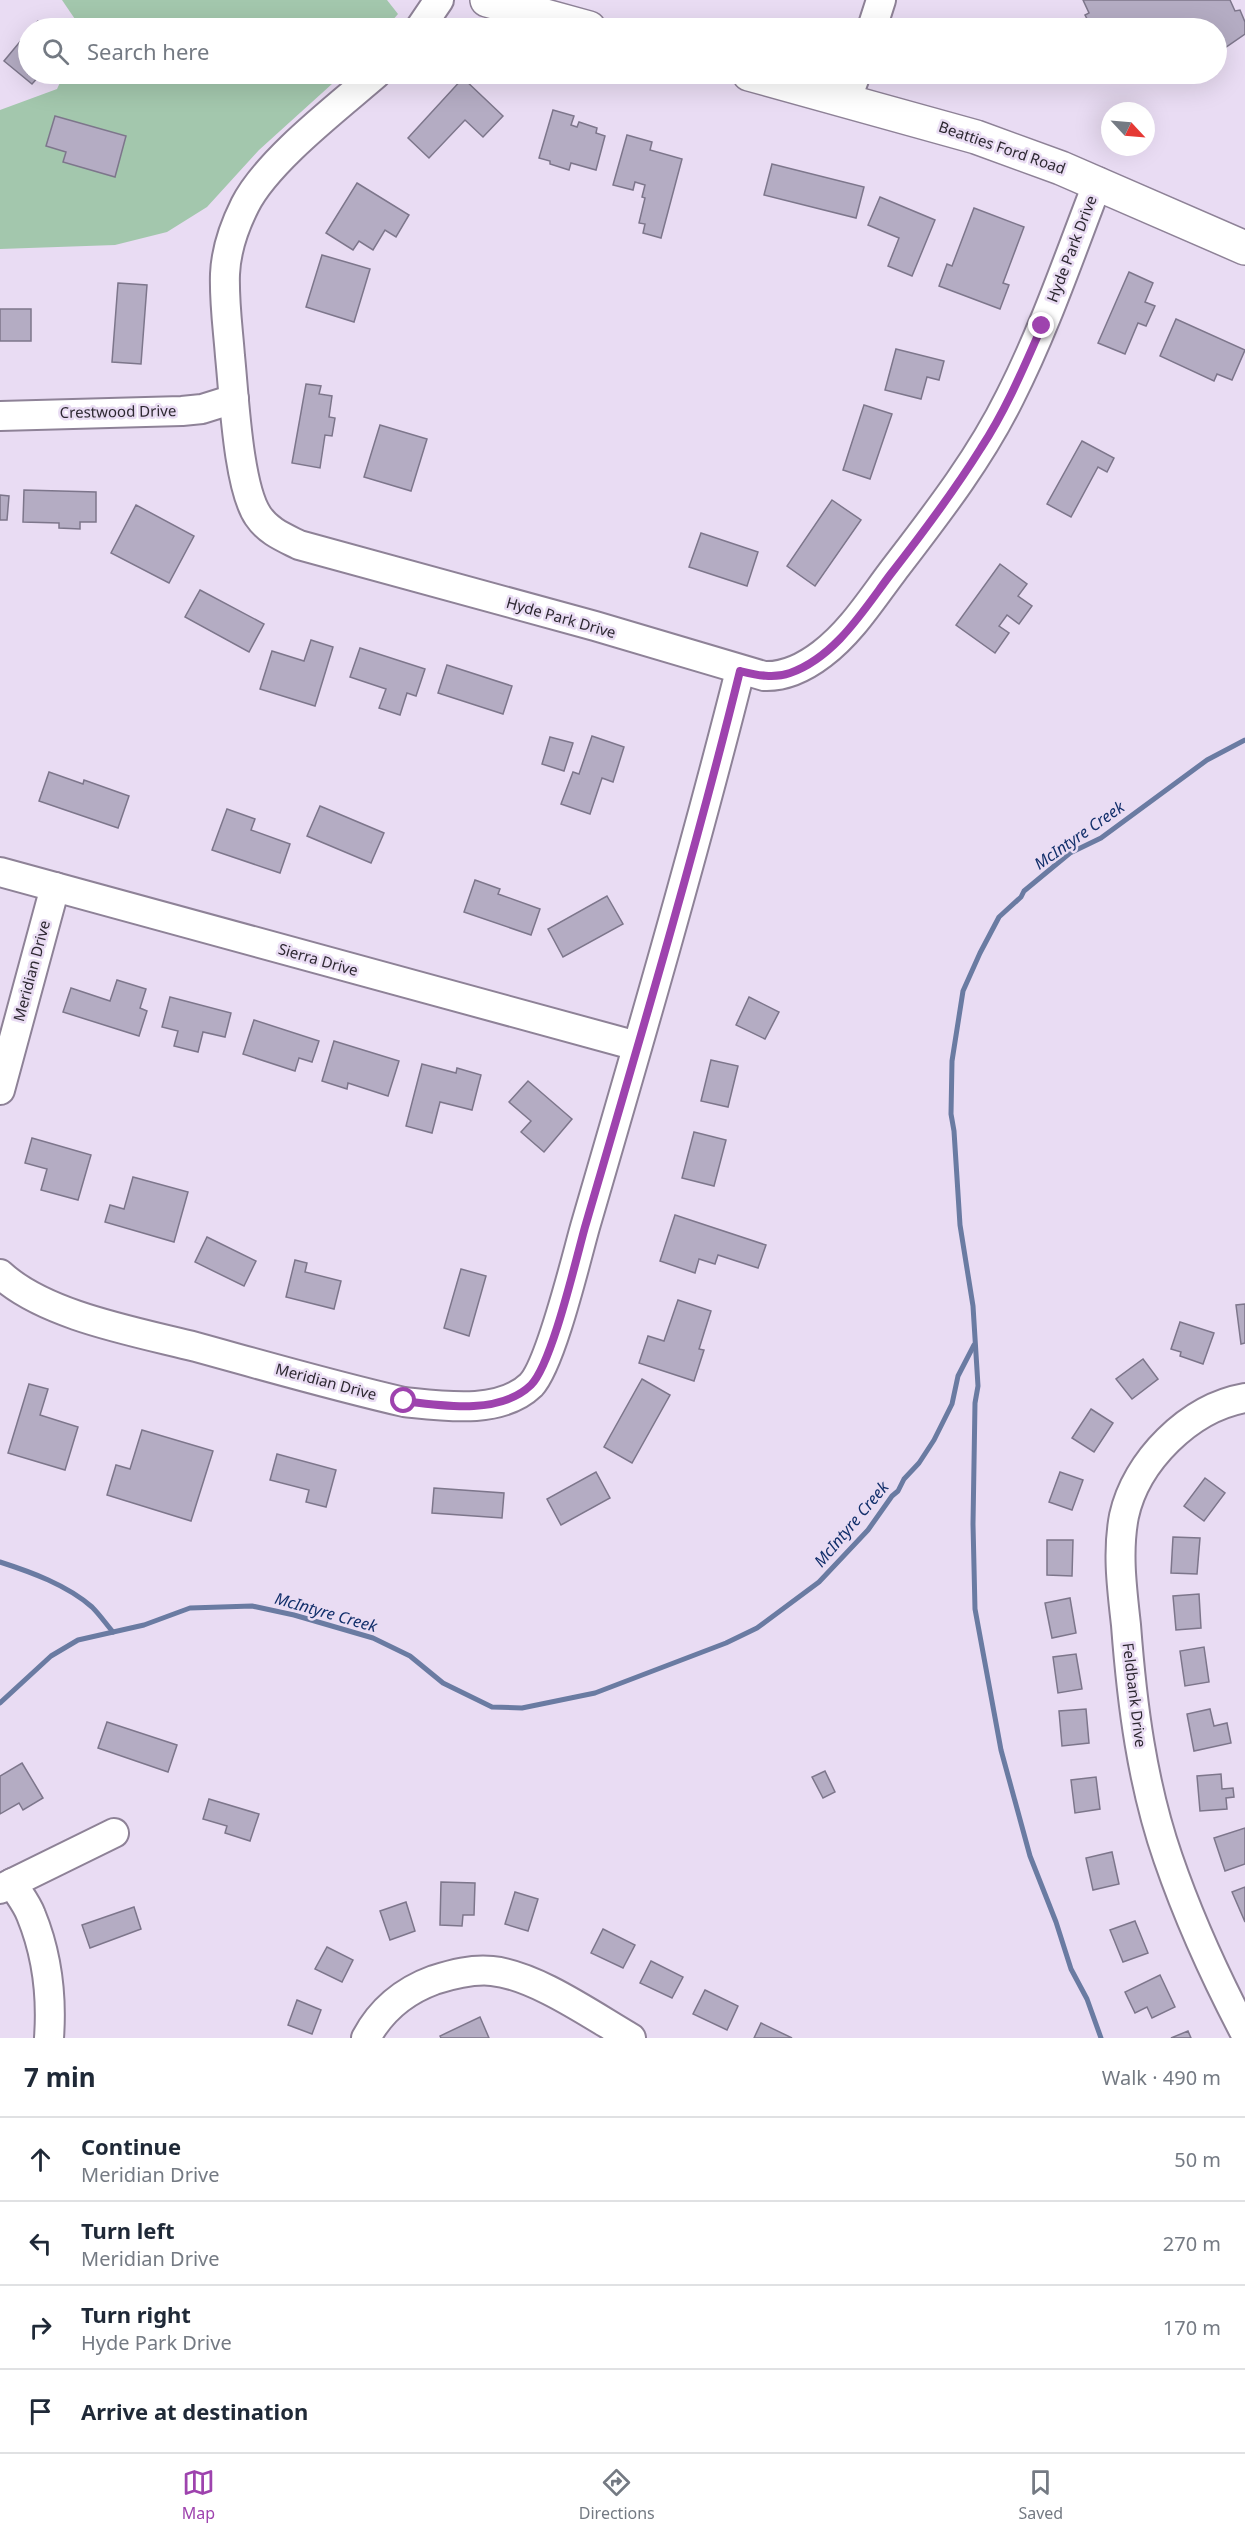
<!DOCTYPE html>
<meta charset="utf-8">
<style>
body{margin:0;font-family:"Noto Sans",sans-serif;background:#f2f2f3;color:#1f2937}
.compass{position:absolute;left:1101px;top:102px;width:54px;height:54px;border-radius:50%;background:#fff;box-shadow:0 6px 24px #0002;rotate:116deg}
.stop{position:absolute;width:18px;height:18px;margin:-14px;border:4px solid #9e43ae;border-radius:50%;background:#fff}
.stop.end{background:#9e43ae;border-color:#fff;box-shadow:0 2px 6px #0008}
.list{margin:0;padding:0;list-style:none}
h2{display:flex;justify-content:space-between;align-items:center;height:78px;margin:0;padding:0 24px;font-size:26px}
h2 small{font-size:20px;font-weight:400;color:#747a83}
.list li{display:grid;grid-template-columns:39px 1fr auto;gap:18px;align-items:center;box-sizing:border-box;height:84px;padding:0 24px;border-top:2px solid #e0e1e3}
.list b{display:block;font-size:22px;white-space:nowrap}
.list p{margin:0;font-size:20px;white-space:nowrap;color:#747a83}
.list em{font-size:20px;font-style:normal;color:#747a83}
.icon{flex:none;width:33px;height:33px;fill:none;stroke:currentColor;stroke-width:2;stroke-linecap:round;stroke-linejoin:round}
.map{position:relative;flex:none;width:1245px;height:2038px;overflow:hidden}
.search{position:absolute;background:#fff;box-shadow:0 6px 24px #0002;left:18px;right:18px;top:18px;height:66px;display:flex;align-items:center;gap:15px;box-sizing:border-box;padding:0 21px;border-radius:33px;color:#747a83;font-size:22px}
.sheet{height:414px;background:#fff}
nav{display:flex;justify-content:space-around;align-items:center;box-sizing:border-box;height:84px;border-top:2px solid #e0e1e3;background:#fff;font-size:16px;color:#747a83}
nav a{display:grid;justify-items:center;gap:3px}
nav .on{color:#9e43ae}
.map>svg:first-child{display:block}
</style>
<div class="map">
<svg width="1245" height="2038" viewBox="0 0 1245 2038">
<rect width="100%" height="100%" fill="#e9dcf3"/>
<g fill="#a3c7ad">
<polygon points="62,0 387,0 398,14 386,28 81,28"/>
<polygon points="64,74 343,74 259,150 207,207 167,232 115,245 0,249 0,110 57,89"/>
</g>
<g fill="none" stroke-linecap="round" stroke-linejoin="round">
<g stroke="#6a7ba2" stroke-width="5">
<path d="M0,1562C31,1572 67,1585 92,1607C100,1615 106,1624 113,1632"/>
<polyline points="0,1703 51,1656 78,1640 144,1625 190,1608 252,1606 294,1615 373,1638 410,1656 443,1683 492,1707 522,1708 595,1693 726,1643 757,1628 819,1582 868,1530 892,1496 898,1491 904,1479 919,1463 934,1440 952,1404 958,1376 974,1345"/>
<polyline points="1101,2038 1087,1999 1071,1969 1056,1922 1030,1856 1001,1750 975,1609 973,1524 975,1403 978,1386 973,1306 960,1225 954,1131 951,1114 952,1061 963,991 980,953 999,917 1021,897 1024,891 1070,853 1101,838 1207,760 1245,740"/>
</g>
</g>
<g fill="#b4acc3" stroke="#7d768b" stroke-width="1.5">
<polygon points="1083,0 1230,0 1235,11 1240,10 1245,22 1245,34 1216,54 1216,28 1092,28 1085,15 1089,13"/>
<polygon points="38,21 47,28 31,28"/>
<polygon points="28,32 28,74 41,74 32,84 4,61"/>
<polygon points="1142,74 1172,74 1162,76 1152,74 1150,78"/>
<polygon points="463,78 503,116 483,137 465,120 429,158 408,138"/>
<polygon points="553,110 574,116 571,125 577,127 579,122 597,128 596,133 605,136 596,170 571,163 569,170 550,164 550,161 539,158"/>
<polygon points="55,116 126,136 115,177 63,162 66,152 46,146"/>
<polygon points="627,135 652,142 650,150 682,159 661,238 643,233 645,224 639,223 645,198 642,197 645,185 635,182 633,190 613,185"/>
<polygon points="772,164 864,187 856,218 764,195"/>
<polygon points="357,183 409,215 396,237 385,230 373,250 359,241 353,250 326,233"/>
<polygon points="880,197 935,220 912,276 888,266 899,238 868,225"/>
<polygon points="974,208 1024,227 1003,283 1009,285 1000,309 939,286 947,264 952,266"/>
<polygon points="322,255 370,269 354,322 306,307"/>
<polygon points="1129,272 1153,283 1145,302 1155,306 1146,326 1138,323 1125,354 1098,343"/>
<polygon points="118,283 147,285 141,364 112,362"/>
<rect x="0" y="309" width="31" height="32"/>
<polygon points="1176,319 1245,350 1232,380 1217,374 1214,381 1160,356"/>
<polygon points="896,349 944,361 939,380 927,377 921,399 885,390"/>
<polygon points="306,384 321,386 319,394 332,396 329,417 335,418 332,436 325,435 320,468 292,463"/>
<polygon points="864,405 892,414 870,479 843,470"/>
<polygon points="380,425 427,439 411,491 364,477"/>
<polygon points="1082,441 1114,458 1107,472 1098,467 1071,517 1047,504"/>
<polygon points="24,490 96,492 96,522 80,522 80,529 59,528 59,523 23,522"/>
<polygon points="0,495 9,496 7,520 0,520"/>
<polygon points="832,500 861,520 815,586 787,566"/>
<polygon points="136,505 194,536 169,583 111,553"/>
<polygon points="701,533 758,552 747,586 689,567"/>
<polygon points="1000,564 1027,584 1018,596 1032,606 1019,624 1007,615 999,626 1009,633 995,653 956,625"/>
<polygon points="200,590 264,624 249,652 185,617"/>
<polygon points="311,640 333,647 315,706 260,689 272,651 304,661"/>
<polygon points="360,648 425,669 416,696 407,693 400,715 379,708 386,689 350,677"/>
<polygon points="447,665 512,686 503,714 438,693"/>
<polygon points="592,736 624,747 613,782 602,778 590,814 561,804 573,772 579,774"/>
<polygon points="550,737 573,743 564,771 542,764"/>
<polygon points="49,772 83,784 84,780 129,796 118,828 39,801"/>
<polygon points="320,806 384,833 371,863 307,836"/>
<polygon points="227,809 255,819 251,830 290,844 280,873 212,850"/>
<polygon points="475,880 500,889 498,894 540,909 531,935 464,912"/>
<polygon points="607,896 623,924 563,957 548,929"/>
<polygon points="117,980 146,989 140,1008 147,1011 139,1036 63,1012 71,988 110,1001"/>
<polygon points="170,997 231,1013 225,1037 203,1032 198,1052 174,1046 178,1031 162,1027"/>
<polygon points="749,997 779,1012 765,1039 736,1025"/>
<polygon points="254,1020 319,1041 312,1062 299,1058 295,1071 243,1054"/>
<polygon points="334,1041 399,1061 388,1096 348,1083 347,1089 322,1081"/>
<polygon points="711,1060 738,1066 728,1107 701,1101"/>
<polygon points="422,1064 456,1073 457,1068 481,1075 472,1110 440,1102 432,1133 406,1126"/>
<polygon points="528,1081 572,1119 544,1152 521,1132 531,1121 509,1102"/>
<polygon points="694,1132 726,1140 714,1186 682,1178"/>
<polygon points="32,1138 91,1155 78,1200 41,1190 47,1169 25,1163"/>
<polygon points="133,1177 188,1192 174,1242 105,1222 110,1205 124,1209"/>
<polygon points="675,1215 766,1245 758,1268 718,1255 715,1264 699,1259 695,1273 660,1261"/>
<polygon points="207,1237 256,1261 244,1286 195,1262"/>
<polygon points="295,1260 307,1263 305,1272 341,1281 334,1309 286,1297"/>
<polygon points="461,1269 486,1276 469,1336 444,1328"/>
<polygon points="678,1300 711,1311 699,1349 704,1350 694,1381 639,1363 648,1336 664,1341"/>
<polygon points="1245,1304 1245,1343 1241,1344 1236,1305"/>
<polygon points="1180,1322 1214,1333 1203,1364 1180,1356 1181,1352 1171,1349"/>
<polygon points="1143,1359 1158,1379 1132,1399 1116,1379"/>
<polygon points="642,1379 670,1395 632,1463 604,1447"/>
<polygon points="29,1384 48,1389 40,1415 78,1427 65,1470 8,1453"/>
<polygon points="1091,1409 1113,1423 1094,1452 1072,1438"/>
<polygon points="142,1430 213,1451 191,1521 107,1495 116,1465 130,1469"/>
<polygon points="277,1454 336,1470 326,1507 306,1502 309,1490 270,1480"/>
<polygon points="596,1472 610,1498 561,1525 547,1499"/>
<polygon points="1060,1472 1083,1480 1072,1510 1049,1502"/>
<polygon points="1205,1478 1225,1493 1204,1521 1184,1506"/>
<polygon points="434,1488 504,1493 502,1518 432,1513"/>
<polygon points="1173,1537 1200,1538 1197,1574 1171,1573"/>
<polygon points="1047,1540 1073,1540 1072,1576 1047,1575"/>
<polygon points="1199,1594 1201,1628 1176,1630 1173,1596"/>
<polygon points="1070,1598 1076,1633 1052,1638 1045,1603"/>
<polygon points="1204,1647 1209,1682 1185,1686 1180,1651"/>
<polygon points="1076,1654 1082,1689 1058,1693 1053,1657"/>
<polygon points="1086,1709 1089,1743 1062,1746 1059,1711"/>
<polygon points="1210,1709 1214,1726 1227,1723 1231,1743 1194,1751 1187,1714"/>
<polygon points="107,1722 177,1745 168,1772 98,1748"/>
<polygon points="22,1763 43,1798 23,1810 19,1803 0,1814 0,1776"/>
<polygon points="825,1771 835,1792 823,1798 812,1777"/>
<polygon points="1221,1774 1222,1789 1233,1788 1234,1797 1226,1798 1227,1809 1200,1811 1197,1776"/>
<polygon points="1096,1777 1100,1809 1075,1813 1071,1780"/>
<polygon points="209,1799 259,1814 250,1841 225,1833 227,1826 203,1819"/>
<polygon points="1245,1828 1245,1864 1225,1871 1214,1838"/>
<polygon points="1112,1852 1119,1884 1093,1890 1086,1858"/>
<polygon points="441,1882 475,1883 474,1915 463,1915 462,1926 440,1925"/>
<polygon points="1245,1887 1245,1922 1232,1892"/>
<polygon points="515,1892 538,1899 528,1931 505,1924"/>
<polygon points="406,1902 415,1931 390,1940 380,1911"/>
<polygon points="134,1907 141,1929 90,1948 82,1925"/>
<polygon points="1135,1921 1148,1953 1123,1962 1110,1930"/>
<polygon points="603,1929 635,1945 623,1968 591,1953"/>
<polygon points="327,1947 353,1960 342,1982 315,1969"/>
<polygon points="651,1961 683,1977 672,1998 640,1983"/>
<polygon points="1160,1975 1175,2007 1152,2018 1147,2007 1135,2013 1125,1992"/>
<polygon points="705,1990 738,2006 727,2030 693,2014"/>
<polygon points="297,2000 321,2010 312,2034 288,2025"/>
<polygon points="480,2017 489,2038 441,2038 440,2036"/>
<polygon points="761,2023 792,2038 754,2038"/>
<polygon points="1188,2031 1191,2038 1171,2038"/>
</g>
<g fill="none" stroke-linecap="round" stroke-linejoin="round">
<defs>
<g id="minor">
<polyline points="420,28 439,0"/>
<polyline points="872,28 881,0"/>
<path d="M376,74C338,107 267,161 245,205C234,227 226,250 225,274C224,302 228,329 230,356C234,394 238,487 258,516C268,531 283,537 299,545L595,626L764,676C786,677 805,667 822,654C851,632 871,600 893,571C935,516 979,460 1010,397C1045,328 1070,254 1098,182"/>
<polyline points="846,101 856,74"/>
<polyline points="0,416 182,411 202,409 234,399"/>
<polyline points="0,872 637,1046"/>
<polyline points="0,1090 55,887"/>
<path d="M0,1274C45,1316 137,1332 196,1347C265,1366 334,1386 404,1402C443,1406 500,1415 531,1385C551,1364 576,1259 585,1227C639,1042 693,857 740,671"/>
<path d="M1245,1398C1189,1408 1136,1461 1124,1516C1117,1552 1122,1589 1126,1625C1132,1704 1142,1783 1168,1858C1189,1919 1215,1976 1245,2033"/>
<path d="M12,1883C18,1893 27,1904 31,1915C47,1954 52,1996 49,2038"/>
<polyline points="0,1889 114,1833"/>
<path d="M366,2038C381,2010 404,1991 434,1980C453,1974 472,1969 492,1971C535,1975 593,2016 631,2038"/>
</g>
<g id="major">
<polyline points="487,0 589,28"/>
<polyline points="749,74 976,137 1061,168 1245,248"/>
</g>
</defs>
<use href="#minor" stroke="#8e8297" stroke-width="32"/>
<use href="#major" stroke="#8e8297" stroke-width="36"/>
<use href="#minor" stroke="#fff" stroke-width="28"/>
<use href="#major" stroke="#fff" stroke-width="33"/>
</g>
<g fill="none" stroke-linecap="round" stroke-linejoin="round">
<path stroke="#9e43ae" stroke-width="8" d="M404,1401C443,1406 500,1415 531,1385C552,1364 576,1259 585,1227C639,1042 694,857 740,671C757,675 773,679 790,673C835,657 863,611 890,575C922,534 953,493 981,448C1006,410 1024,367 1042,326"/>
</g>
<g text-anchor="middle" stroke-width="5" stroke-linejoin="round" paint-order="stroke">
<g font-size="15" fill="#2d2831" stroke="#e9dcf3">
<text transform="translate(1002 148) rotate(19)" y="5">Beatties Ford Road</text>
<text transform="translate(1072 249) rotate(-69)" y="5">Hyde Park Drive</text>
<text transform="translate(118 412) rotate(-1)" y="5">Crestwood Drive</text>
<text transform="translate(561 618) rotate(16)" y="5">Hyde Park Drive</text>
<text transform="translate(318 960) rotate(16)" y="5">Sierra Drive</text>
<text transform="translate(32 971) rotate(-75)" y="5">Meridian Drive</text>
<text transform="translate(326 1382) rotate(15)" y="5">Meridian Drive</text>
<text transform="translate(1134 1695) rotate(83)" y="5">Feldbank Drive</text>
</g>
<g font-size="16" font-style="italic" fill="#122f6b" stroke="#e9dcf3">
<text transform="translate(1079 835) rotate(-35)" y="6">McIntyre Creek</text>
<text transform="translate(851 1524) rotate(-50)" y="6">McIntyre Creek</text>
<text transform="translate(326 1612) rotate(16)" y="6">McIntyre Creek</text>
</g>
</g>
</svg>
<svg class="compass" viewBox="-18 -18 36 36"><path d="M0-13l5 13h-10z" fill="#e53935"/><path d="M0 13l5-13h-10z" fill="#747a83"/></svg>
<div class="stop" style="left:404px;top:1401px"></div>
<div class="stop end" style="left:1042px;top:326px"></div>
<div class="search"><svg class="icon" aria-label="search" viewBox="0 0 24 24"><circle cx="10" cy="10" r="6"/><path d="M15 15l6 6"/></svg>Search here</div>
</div>
<section class="sheet">
<h2>7 min<small>Walk · 490 m</small></h2>
<ul class="list">
<li><svg class="icon" aria-label="ahead" viewBox="0 0 24 24"><path d="M12 20V5M6 11l6-6 6 6"/></svg><div><b>Continue</b><p>Meridian Drive</p></div><em>50 m</em></li>
<li><svg class="icon" aria-label="left" viewBox="0 0 24 24"><path d="M17 20v-9H6M10 6l-5 5 5 5"/></svg><div><b>Turn left</b><p>Meridian Drive</p></div><em>270 m</em></li>
<li><svg class="icon" aria-label="right" viewBox="0 0 24 24"><path d="M7 20v-9h11M14 6l5 5-5 5"/></svg><div><b>Turn right</b><p>Hyde Park Drive</p></div><em>170 m</em></li>
<li><svg class="icon" aria-label="arrive" viewBox="0 0 24 24"><path d="M6 21V4h12l-3 4 3 4H6"/></svg><div><b>Arrive at destination</b></div></li>
</ul>
</section>
<nav>
<a class="on"><svg class="icon" aria-label="map" viewBox="0 0 24 24"><path d="M3 6l6-2 6 2 6-2v14l-6 2-6-2-6 2zM9 4v14M15 6v14"/></svg>Map</a>
<a><svg class="icon" aria-label="directions" viewBox="0 0 24 24"><path d="M12 3l9 9-9 9-9-9zM9 14v-3h6M13 9l2 2-2 2"/></svg>Directions</a>
<a><svg class="icon" aria-label="saved" viewBox="0 0 24 24"><path d="M7 4h10v16l-5-4-5 4z"/></svg>Saved</a>
</nav>
